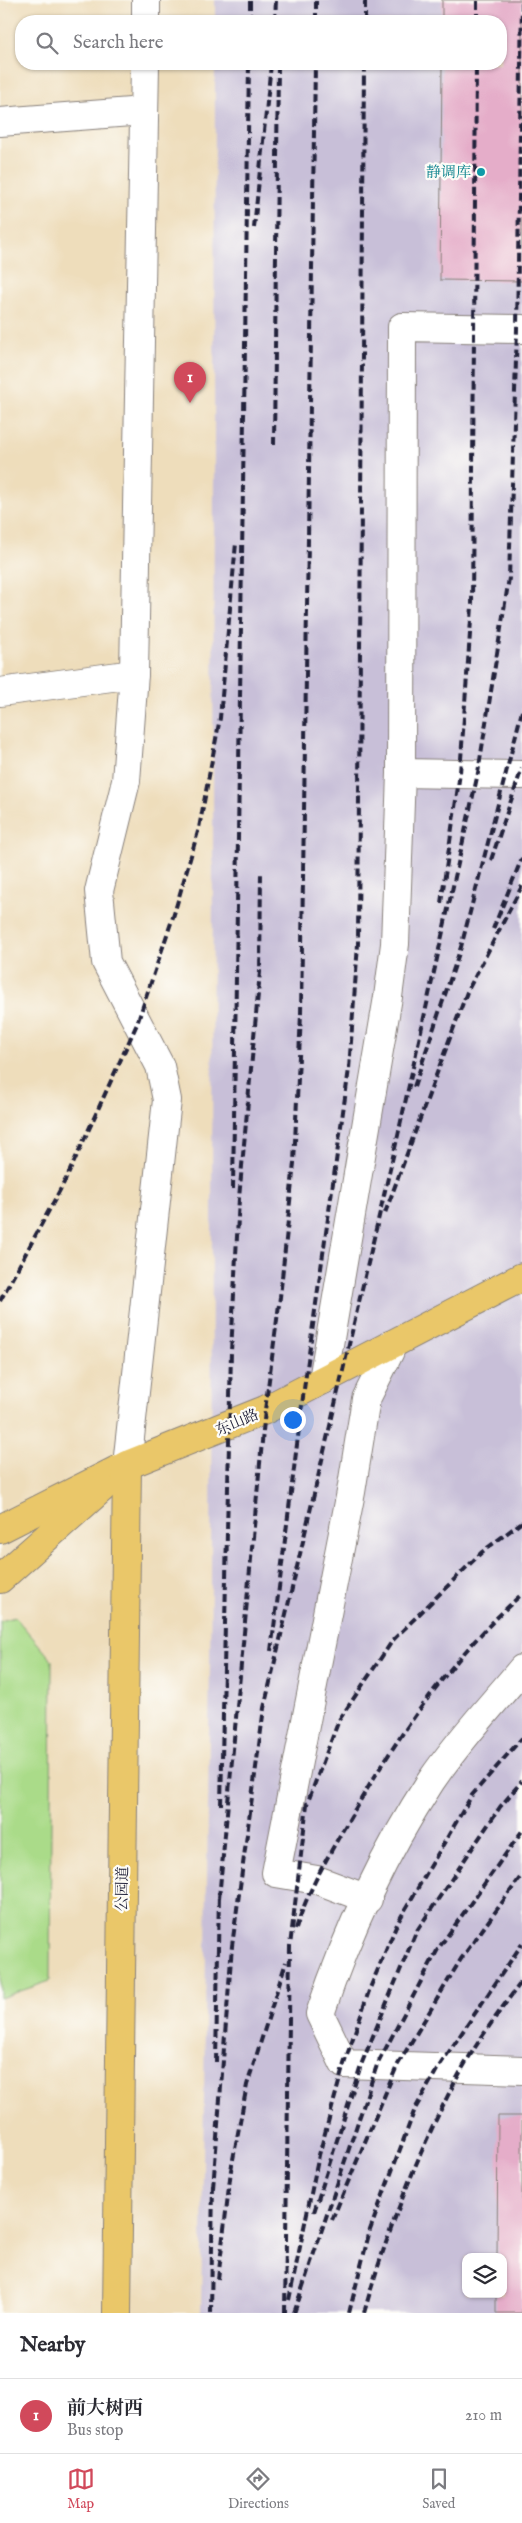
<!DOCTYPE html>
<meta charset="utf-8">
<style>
body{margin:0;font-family:"IM FELL English","Noto Serif SC",serif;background:#f7f7f7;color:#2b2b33}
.controls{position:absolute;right:15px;bottom:15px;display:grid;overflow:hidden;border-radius:10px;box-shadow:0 1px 4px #0004}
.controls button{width:45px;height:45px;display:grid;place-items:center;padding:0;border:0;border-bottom:1px solid #e1e1e2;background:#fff;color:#2b2b33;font:25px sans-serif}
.you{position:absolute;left:292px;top:1419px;width:18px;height:18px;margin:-12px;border:4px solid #fff;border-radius:50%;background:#1a73e8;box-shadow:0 0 0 8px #1a73e833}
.badge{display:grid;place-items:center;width:32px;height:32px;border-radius:50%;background:#d1495b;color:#fff;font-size:16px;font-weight:700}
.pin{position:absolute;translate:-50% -41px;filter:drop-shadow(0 1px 2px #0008)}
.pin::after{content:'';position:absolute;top:26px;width:18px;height:15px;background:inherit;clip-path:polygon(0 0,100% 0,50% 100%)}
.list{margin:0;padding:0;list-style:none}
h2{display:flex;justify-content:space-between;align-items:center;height:65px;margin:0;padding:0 20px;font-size:21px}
h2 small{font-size:16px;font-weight:400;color:#7c7c81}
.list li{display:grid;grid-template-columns:32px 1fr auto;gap:15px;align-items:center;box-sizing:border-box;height:75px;padding:0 20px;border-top:1px solid #e1e1e2}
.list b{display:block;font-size:19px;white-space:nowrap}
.list p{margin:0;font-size:16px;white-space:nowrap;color:#7c7c81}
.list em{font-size:16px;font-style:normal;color:#7c7c81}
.icon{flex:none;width:28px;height:28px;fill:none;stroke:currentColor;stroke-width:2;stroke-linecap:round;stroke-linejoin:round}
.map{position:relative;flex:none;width:522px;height:2313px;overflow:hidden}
.search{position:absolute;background:#fff;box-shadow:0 1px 4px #0004;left:15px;right:15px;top:15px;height:55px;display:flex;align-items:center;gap:12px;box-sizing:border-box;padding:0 18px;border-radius:20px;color:#7c7c81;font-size:19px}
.sheet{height:140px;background:#fff}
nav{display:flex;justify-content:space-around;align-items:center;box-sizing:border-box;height:70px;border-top:1px solid #e1e1e2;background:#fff;font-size:14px;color:#7c7c81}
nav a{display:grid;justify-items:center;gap:2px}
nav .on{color:#d1495b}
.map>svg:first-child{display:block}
</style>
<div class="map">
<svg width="522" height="2313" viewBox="0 0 522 2313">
<rect width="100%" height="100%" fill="#fdfcf7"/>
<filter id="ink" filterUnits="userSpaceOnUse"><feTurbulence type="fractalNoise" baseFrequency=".02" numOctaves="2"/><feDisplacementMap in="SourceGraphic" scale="10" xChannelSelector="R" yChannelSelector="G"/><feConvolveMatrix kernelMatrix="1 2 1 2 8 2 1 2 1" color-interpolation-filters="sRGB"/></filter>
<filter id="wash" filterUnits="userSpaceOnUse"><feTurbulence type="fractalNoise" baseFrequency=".0096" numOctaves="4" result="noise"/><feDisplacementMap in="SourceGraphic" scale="20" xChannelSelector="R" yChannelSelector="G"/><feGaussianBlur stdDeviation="1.12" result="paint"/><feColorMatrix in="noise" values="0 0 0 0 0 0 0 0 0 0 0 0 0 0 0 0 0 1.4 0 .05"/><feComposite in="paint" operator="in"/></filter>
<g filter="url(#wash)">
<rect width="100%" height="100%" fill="#edb"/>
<path fill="#c8bfd8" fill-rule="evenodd" d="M215,0H522V2313H201L211,1585L215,64H501V21H215ZM466,2257H503V2294H466Z"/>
<polygon fill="#aadb89" stroke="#667e62" points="15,1617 52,1660 50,1981 0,1998 0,1621"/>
<g id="blocks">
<g fill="#e5adc9">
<polygon points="442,0 522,0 522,281 440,280 442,64 501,64 501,21 442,21"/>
<polygon points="498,2116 522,2116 522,2313 496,2313 496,2294 503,2294 503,2257 497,2257"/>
</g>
</g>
</g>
<g filter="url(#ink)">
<use href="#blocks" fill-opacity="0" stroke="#88807b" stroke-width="1"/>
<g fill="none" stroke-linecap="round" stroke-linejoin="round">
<defs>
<g id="minor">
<polyline points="146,21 146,0"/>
<polyline points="0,122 144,111"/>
<polyline points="0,692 134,674"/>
<polyline points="401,773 522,775"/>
<polyline points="323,1380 388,997 395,944 401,773 402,327 522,329"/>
<polyline points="127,1465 167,1100 160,1066 106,962 99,891 126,781 134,674 145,64"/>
<path d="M522,1669C492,1705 458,1741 431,1781C384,1853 347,1933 320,2014L344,2064L522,2070"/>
<polyline points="368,1899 317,1880 276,1873 351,1492 366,1399 390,1351 390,1345"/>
</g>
<g id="major">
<polyline points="0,1529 127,1465 265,1410 522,1277"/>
<polyline points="0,1579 102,1488"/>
<polyline points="117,2313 127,1465"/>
</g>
</defs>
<use href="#minor" stroke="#88807b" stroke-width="30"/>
<use href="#major" stroke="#88807b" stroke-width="30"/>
<use href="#minor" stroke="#fff" stroke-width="28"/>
<use href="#major" stroke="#eac769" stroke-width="28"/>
<g stroke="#22223b" stroke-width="4" stroke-dasharray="8 4" stroke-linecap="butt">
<polyline points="250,21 250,0"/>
<polyline points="275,21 276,0"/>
<polyline points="316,21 316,0"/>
<polyline points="365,21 365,0"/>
<polyline points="477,21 477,0"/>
<polyline points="254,228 271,64"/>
<polyline points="274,445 278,64"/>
<polyline points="491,860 522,768"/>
<polyline points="441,903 460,773 472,606 476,64"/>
<polyline points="493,929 522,858"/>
<polyline points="414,1087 461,947 522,711"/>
<polyline points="233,1189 249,64"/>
<polyline points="385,1213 467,992 522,886"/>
<polyline points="0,1301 67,1177 137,1024 174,914 199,828 220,718 236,543"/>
<polyline points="271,1651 304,1389 349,1069 358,944 364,64"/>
<polyline points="221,1805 231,1352 239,1198 260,972 261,871"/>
<polyline points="219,1898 265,1410 280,1297 294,1163 301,1014 315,64"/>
<path d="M296,1929C307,1892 328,1856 347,1823C395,1740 450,1658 522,1594"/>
<polyline points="216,2062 219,1892"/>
<polyline points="213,2188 232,1946 264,1708 398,1135 478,773 509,578 517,329 522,0"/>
<polyline points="314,2212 361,2065 416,1932 500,1807 522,1781"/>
<polyline points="332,2220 397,2066 461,1959 522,1875"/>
<polyline points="218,2279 231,2170 247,2085 286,1962"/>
<polyline points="289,2300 319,2155 344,2064 370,1988 398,1922 472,1795 522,1738"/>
<polyline points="298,2301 377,2065 438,1949 522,1831"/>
<polyline points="211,2313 213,2182"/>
<polyline points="285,2313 290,1946 307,1804 339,1720 393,1640 482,1552 522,1522"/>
<polyline points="294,2313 300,2296"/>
<polyline points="349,2313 370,2230 415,2109 438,2068 522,1944"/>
<path d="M364,2313C386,2234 422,2141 462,2069C479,2039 501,2009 522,1981"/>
</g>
</g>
</g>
<circle fill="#0f9aa8" stroke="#fdfcf7" stroke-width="2" cx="481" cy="172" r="5"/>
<g text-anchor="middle" stroke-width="4.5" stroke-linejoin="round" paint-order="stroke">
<g font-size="15" fill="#0d838f" stroke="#fdfcf7" text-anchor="end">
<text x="471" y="177">静调库</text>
</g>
<g font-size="15" fill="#22223b" stroke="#fdfcf7">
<text transform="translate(237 1422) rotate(-23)" y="5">东山路</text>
<text transform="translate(122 1889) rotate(-89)" y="5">公园道</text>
</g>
</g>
</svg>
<div class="controls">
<button><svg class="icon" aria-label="layers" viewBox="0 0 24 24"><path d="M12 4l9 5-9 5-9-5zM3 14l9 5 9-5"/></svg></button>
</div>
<div class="you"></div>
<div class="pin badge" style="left:190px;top:403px">1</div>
<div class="search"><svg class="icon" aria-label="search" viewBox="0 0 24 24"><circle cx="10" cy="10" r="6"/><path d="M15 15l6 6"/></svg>Search here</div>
</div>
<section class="sheet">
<h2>Nearby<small></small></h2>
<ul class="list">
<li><span class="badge">1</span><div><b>前大树西</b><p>Bus stop</p></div><em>210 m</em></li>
</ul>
</section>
<nav>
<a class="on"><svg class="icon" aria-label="map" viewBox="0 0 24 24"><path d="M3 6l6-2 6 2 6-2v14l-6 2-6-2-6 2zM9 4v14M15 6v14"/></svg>Map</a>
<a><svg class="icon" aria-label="directions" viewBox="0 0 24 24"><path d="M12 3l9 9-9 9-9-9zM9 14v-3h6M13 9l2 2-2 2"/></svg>Directions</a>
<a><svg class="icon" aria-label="saved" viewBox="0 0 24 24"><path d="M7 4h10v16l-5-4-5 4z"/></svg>Saved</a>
</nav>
